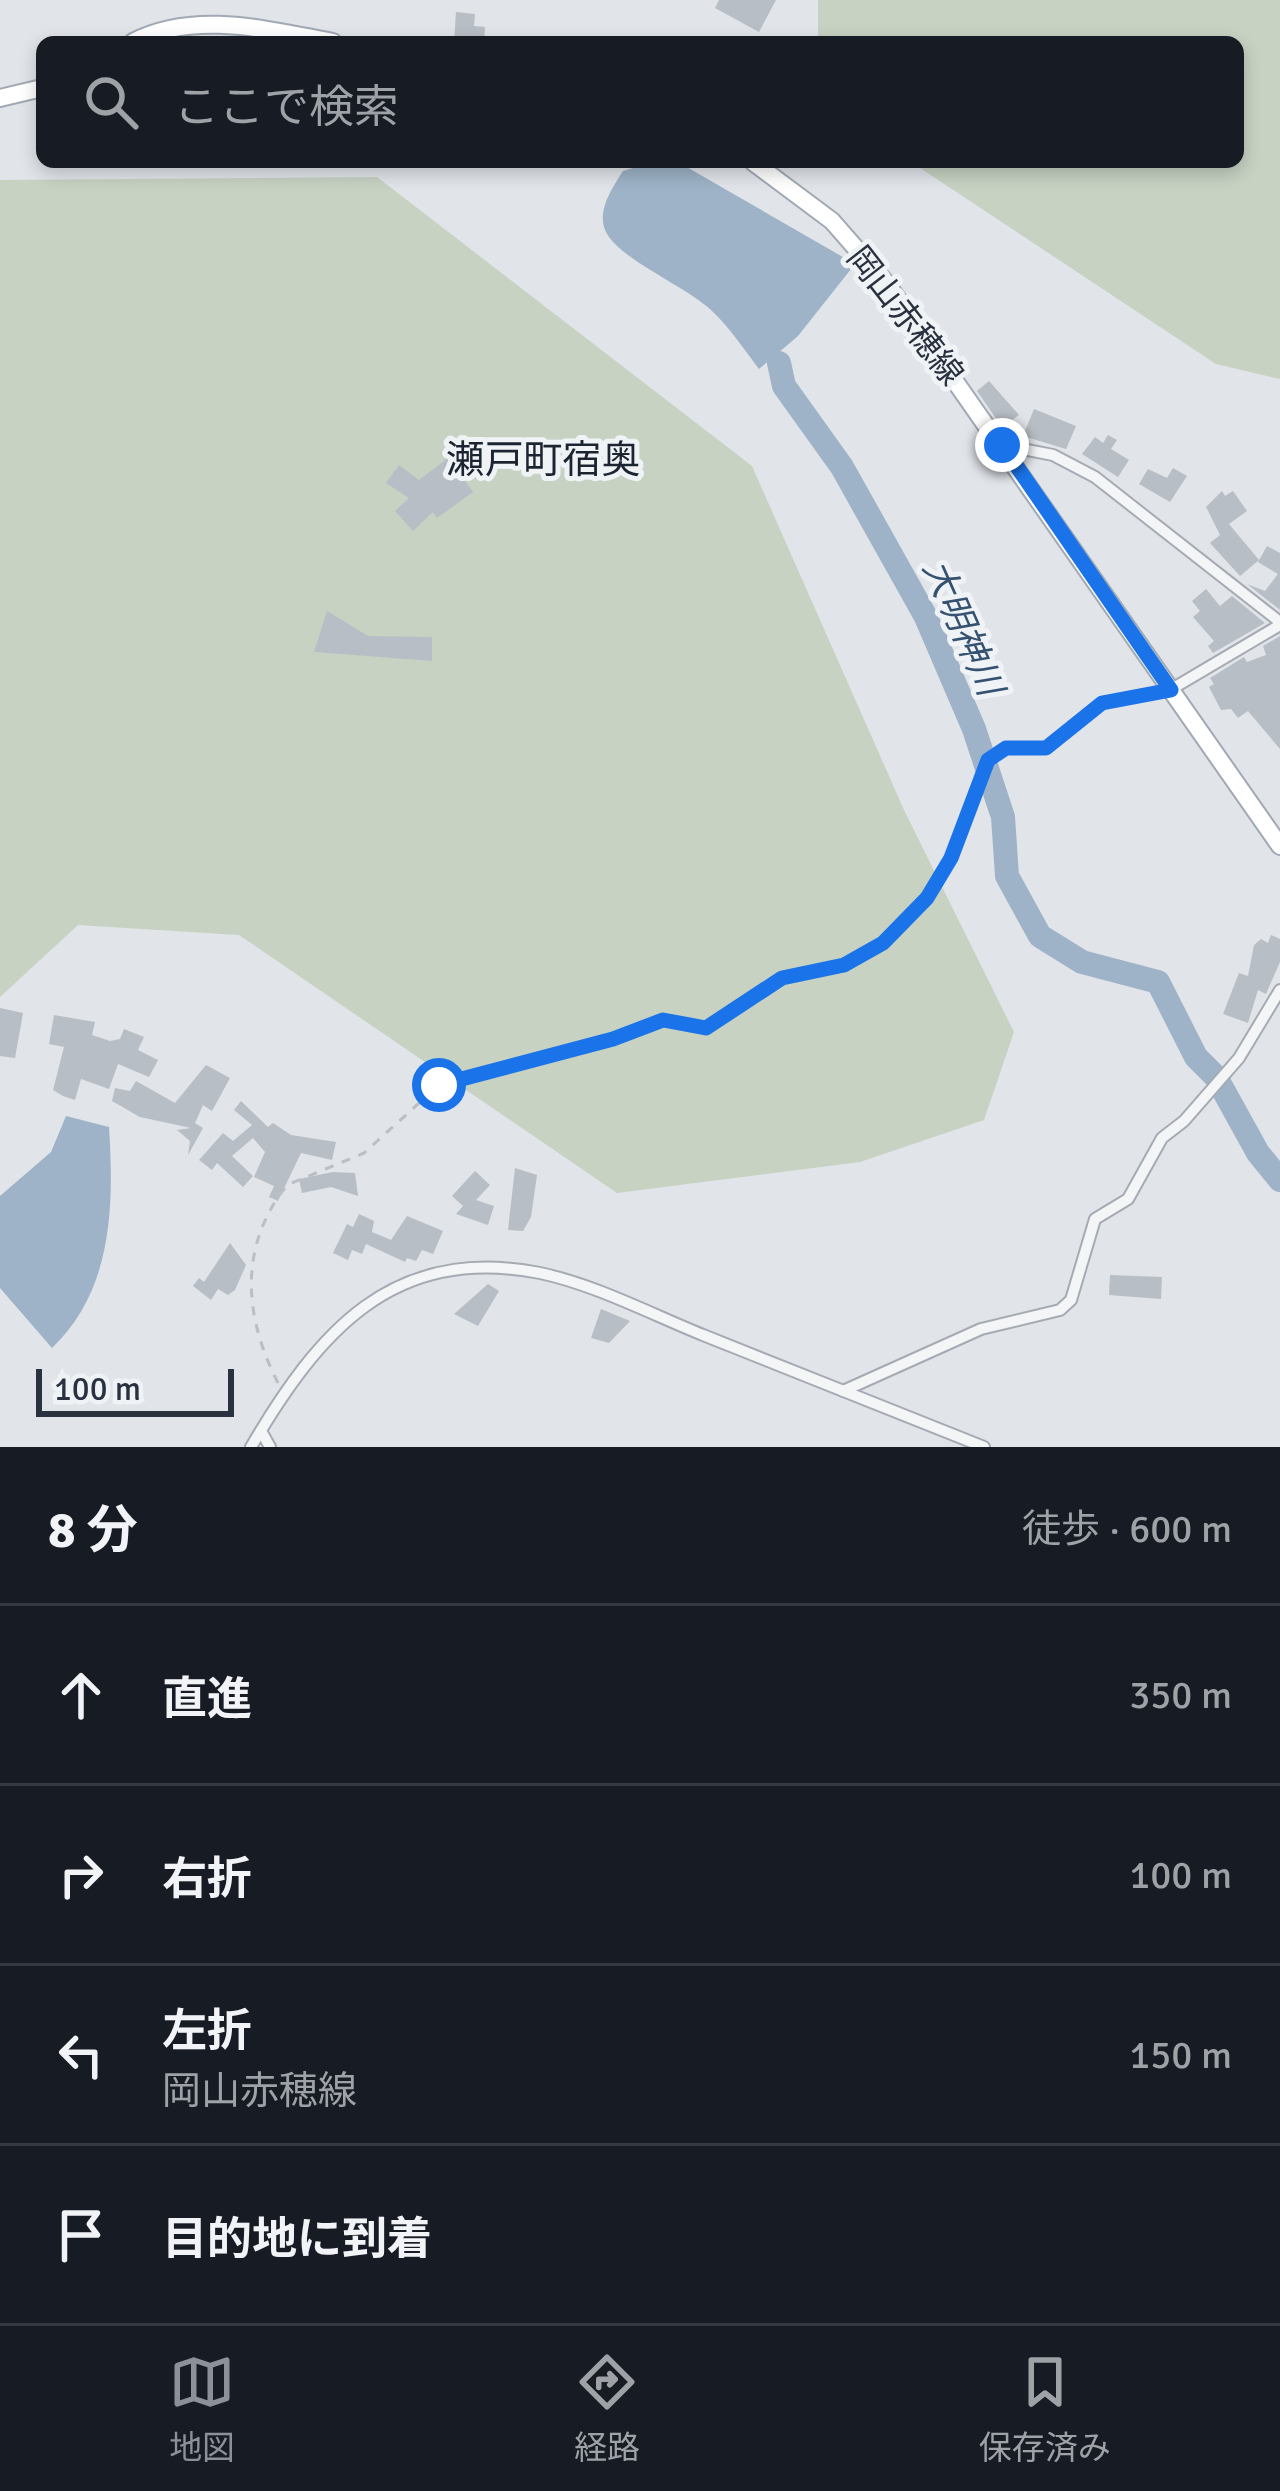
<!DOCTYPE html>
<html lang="ja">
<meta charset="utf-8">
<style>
body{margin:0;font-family:Signika,"Noto Sans JP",sans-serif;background:#242831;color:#f1f3f6}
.scale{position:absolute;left:36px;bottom:30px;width:198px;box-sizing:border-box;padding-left:12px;border:6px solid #2a3240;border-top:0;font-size:33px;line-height:42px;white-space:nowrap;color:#2a3240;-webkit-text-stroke:9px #f0f3f6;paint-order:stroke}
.stop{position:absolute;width:36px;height:36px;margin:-27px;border:9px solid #1a73e8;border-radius:50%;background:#fff}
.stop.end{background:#1a73e8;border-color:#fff;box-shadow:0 3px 12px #0008}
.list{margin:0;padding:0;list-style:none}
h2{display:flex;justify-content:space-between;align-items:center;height:156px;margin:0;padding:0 48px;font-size:51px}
h2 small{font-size:39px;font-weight:400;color:#9ea1a6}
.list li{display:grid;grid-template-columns:78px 1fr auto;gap:36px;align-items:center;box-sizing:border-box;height:180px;padding:0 48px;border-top:3px solid #363941}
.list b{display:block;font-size:45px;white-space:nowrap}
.list p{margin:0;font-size:39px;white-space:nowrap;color:#9ea1a6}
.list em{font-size:39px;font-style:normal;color:#9ea1a6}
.icon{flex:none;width:66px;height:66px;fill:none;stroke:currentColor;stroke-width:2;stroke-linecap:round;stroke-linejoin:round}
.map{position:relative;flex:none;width:1280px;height:1447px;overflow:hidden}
.search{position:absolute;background:#171b24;box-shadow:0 6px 18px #0003;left:36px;right:36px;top:36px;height:132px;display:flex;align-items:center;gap:30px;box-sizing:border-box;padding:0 42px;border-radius:18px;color:#9ea1a6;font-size:45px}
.sheet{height:876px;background:#171b24}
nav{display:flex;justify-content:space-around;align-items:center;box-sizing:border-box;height:168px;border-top:3px solid #363941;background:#171b24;font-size:33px;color:#9ea1a6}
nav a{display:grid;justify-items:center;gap:6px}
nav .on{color:#8c9099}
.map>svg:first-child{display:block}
</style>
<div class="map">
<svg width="1280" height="1447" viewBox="0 0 1280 1447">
<rect width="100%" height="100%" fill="#e1e4e9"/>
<g fill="#c7d2c3">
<polygon points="818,0 1280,0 1280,379 1216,364 911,162 1238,162 1238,42 818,42"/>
<polygon points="377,177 752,466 904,810 1014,1032 984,1120 860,1162 617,1193 239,935 78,925 0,997 0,180"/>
</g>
<g fill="#9eb3c7">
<path d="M652,162H678L855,264L798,336L759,369C744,349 729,327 711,310C684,285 619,259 606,232C596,212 612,188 623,171Z"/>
<path d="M66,1116L109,1127C114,1205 113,1290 52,1348L0,1288V1196L51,1152Z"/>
</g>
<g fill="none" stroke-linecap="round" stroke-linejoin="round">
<polyline stroke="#9eb3c7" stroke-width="4.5" points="773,352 779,363"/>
<polyline stroke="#9eb3c7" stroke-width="24" points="779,363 784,386 842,467 926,617 974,729 1003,817 1007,876 1040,936 1082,962 1158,982 1196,1057 1216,1077 1258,1153 1280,1180"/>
</g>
<g fill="#b8bec5">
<polygon points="719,0 776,0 759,32 715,8"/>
<polygon points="456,12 475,14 474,26 485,27 484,42 454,42"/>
<polygon points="989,381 1019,415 1002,427 977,391"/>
<polygon points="1034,409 1076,426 1066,449 1023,436"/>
<polygon points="1108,435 1117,440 1111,449 1129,460 1118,477 1082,454 1095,437 1103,443"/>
<polygon points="448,458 473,492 437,518 433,512 413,531 395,511 409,498 386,483 399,465 419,480"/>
<polygon points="1173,468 1187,476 1170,502 1139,484 1148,469 1167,478"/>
<polygon points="1222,491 1225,496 1233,491 1247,511 1229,524 1259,560 1240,576 1210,543 1220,535 1206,507"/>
<polygon points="1267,546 1280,553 1280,610 1247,584 1265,591 1278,574 1258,562"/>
<polygon points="1206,589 1220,606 1232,596 1265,623 1213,653 1208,646 1214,641 1193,617 1200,611 1192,601"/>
<polygon points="327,611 368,636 432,637 432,661 314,652"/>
<polygon points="1280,636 1280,749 1248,711 1238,718 1231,709 1221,710 1209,687 1214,684 1210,678 1244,657 1247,662 1266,655 1263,646"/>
<polygon points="1271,935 1280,939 1280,962 1266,994 1258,990 1248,1023 1223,1014 1239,973 1248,976 1254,945 1261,939 1268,943"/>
<polygon points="0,1008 23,1013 15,1058 0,1056"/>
<polygon points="54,1015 95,1022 92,1035 110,1041 120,1039 124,1029 144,1037 138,1050 158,1060 149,1077 118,1064 109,1089 81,1079 75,1100 63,1096 53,1090 64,1047 49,1044"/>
<polygon points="206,1065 230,1078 212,1111 203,1105 195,1123 203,1128 188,1155 190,1141 177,1130 191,1128 140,1117 112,1101 115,1088 130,1091 136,1081 175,1103"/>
<polygon points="241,1101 268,1127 273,1123 291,1135 336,1142 332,1160 301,1153 278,1201 269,1197 274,1186 254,1177 265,1152 253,1138 232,1156 253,1176 243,1187 217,1163 212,1170 199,1160 223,1133 233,1141 252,1125 234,1110"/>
<polygon points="515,1168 537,1175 531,1217 523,1231 508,1230"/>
<polygon points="475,1171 490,1185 476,1200 494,1206 488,1225 456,1214 463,1206 452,1196"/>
<polygon points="333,1172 355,1173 358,1196 331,1187 302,1193 299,1179"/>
<polygon points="359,1214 374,1221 372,1232 391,1240 407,1216 443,1231 433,1254 422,1250 416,1261 407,1258 405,1262 366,1244 362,1254 352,1250 348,1260 333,1253 347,1224 353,1227"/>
<polygon points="230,1243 246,1265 235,1290 228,1295 218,1289 211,1300 193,1286 199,1278 204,1282"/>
<polygon points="1110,1275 1162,1277 1161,1299 1109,1295"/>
<polygon points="488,1284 499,1291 478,1326 454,1314"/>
<polygon points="601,1309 630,1321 609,1343 591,1338"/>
</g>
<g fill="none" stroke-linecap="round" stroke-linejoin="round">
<defs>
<g id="street">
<polyline points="1002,445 1053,455 1095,477 1280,622"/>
<polyline points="1170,690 1280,625"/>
<polyline points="843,1391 981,1329 1060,1310 1071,1300 1095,1219 1128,1199 1162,1138 1184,1121 1239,1058 1280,990"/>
<polyline points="261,1431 270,1447"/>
<path d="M251,1447C318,1333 392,1244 540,1273C596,1285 651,1314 703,1335C797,1372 890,1410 984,1447"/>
</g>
<g id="primary">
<path d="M133,42C195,10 267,30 333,42"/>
<polyline points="0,98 42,88"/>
<polyline points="753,162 832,221 887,284 1280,846"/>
</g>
</defs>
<use href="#street" stroke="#a6abb3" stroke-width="14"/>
<use href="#primary" stroke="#a1a9b4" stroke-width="20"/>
<path stroke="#bbbec4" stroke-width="3" stroke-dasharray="9 9" stroke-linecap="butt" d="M278,1383C244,1316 238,1247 287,1185L364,1153L439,1085L613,1039L663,1020L706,1028L782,978L844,965L883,943L927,898L951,858L988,760L1006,748L1045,749L1102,703L1151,692"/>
<use href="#street" stroke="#f3f5f7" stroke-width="10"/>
<use href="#primary" stroke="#fff" stroke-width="16"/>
</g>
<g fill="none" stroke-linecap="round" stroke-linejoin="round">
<polyline stroke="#1a73e8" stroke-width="15" points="439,1085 613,1039 663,1020 706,1028 782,978 844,965 883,943 927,898 951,858 988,760 1006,748 1046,748 1102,703 1171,690 1002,445"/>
</g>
<g text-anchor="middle" stroke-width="10" stroke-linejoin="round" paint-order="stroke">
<g font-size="33" fill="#2a3240" stroke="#f0f3f6">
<text transform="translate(906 315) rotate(52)" y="12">岡山赤穂線</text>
</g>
<g font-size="36" font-style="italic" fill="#365271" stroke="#f0f3f6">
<text transform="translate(964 627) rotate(66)" y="13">大明神川</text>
</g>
<g font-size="39" fill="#1c2431" stroke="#f0f3f6">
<text x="543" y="473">瀬戸町宿奥</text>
</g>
</g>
</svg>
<div class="scale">100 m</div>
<div class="stop" style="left:439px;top:1085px"></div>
<div class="stop end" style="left:1002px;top:445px"></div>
<div class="search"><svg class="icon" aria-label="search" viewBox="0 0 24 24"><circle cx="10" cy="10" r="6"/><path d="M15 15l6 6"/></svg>ここで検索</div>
</div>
<section class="sheet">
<h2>8 分<small>徒歩 · 600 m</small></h2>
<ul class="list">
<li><svg class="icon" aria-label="ahead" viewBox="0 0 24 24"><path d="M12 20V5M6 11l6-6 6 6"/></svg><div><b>直進</b></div><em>350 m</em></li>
<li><svg class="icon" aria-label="right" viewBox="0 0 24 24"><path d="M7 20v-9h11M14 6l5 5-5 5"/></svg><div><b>右折</b></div><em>100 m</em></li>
<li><svg class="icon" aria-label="left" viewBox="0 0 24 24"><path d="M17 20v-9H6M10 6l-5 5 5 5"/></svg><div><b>左折</b><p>岡山赤穂線</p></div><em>150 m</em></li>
<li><svg class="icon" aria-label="arrive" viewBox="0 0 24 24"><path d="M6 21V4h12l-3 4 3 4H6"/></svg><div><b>目的地に到着</b></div></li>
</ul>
</section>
<nav>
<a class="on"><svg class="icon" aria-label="map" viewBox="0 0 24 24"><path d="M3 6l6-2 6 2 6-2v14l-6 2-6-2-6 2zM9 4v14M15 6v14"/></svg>地図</a>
<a><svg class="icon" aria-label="directions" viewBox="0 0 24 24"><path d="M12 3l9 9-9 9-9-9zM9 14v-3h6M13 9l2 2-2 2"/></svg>経路</a>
<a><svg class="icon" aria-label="saved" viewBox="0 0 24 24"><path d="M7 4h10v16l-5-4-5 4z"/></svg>保存済み</a>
</nav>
